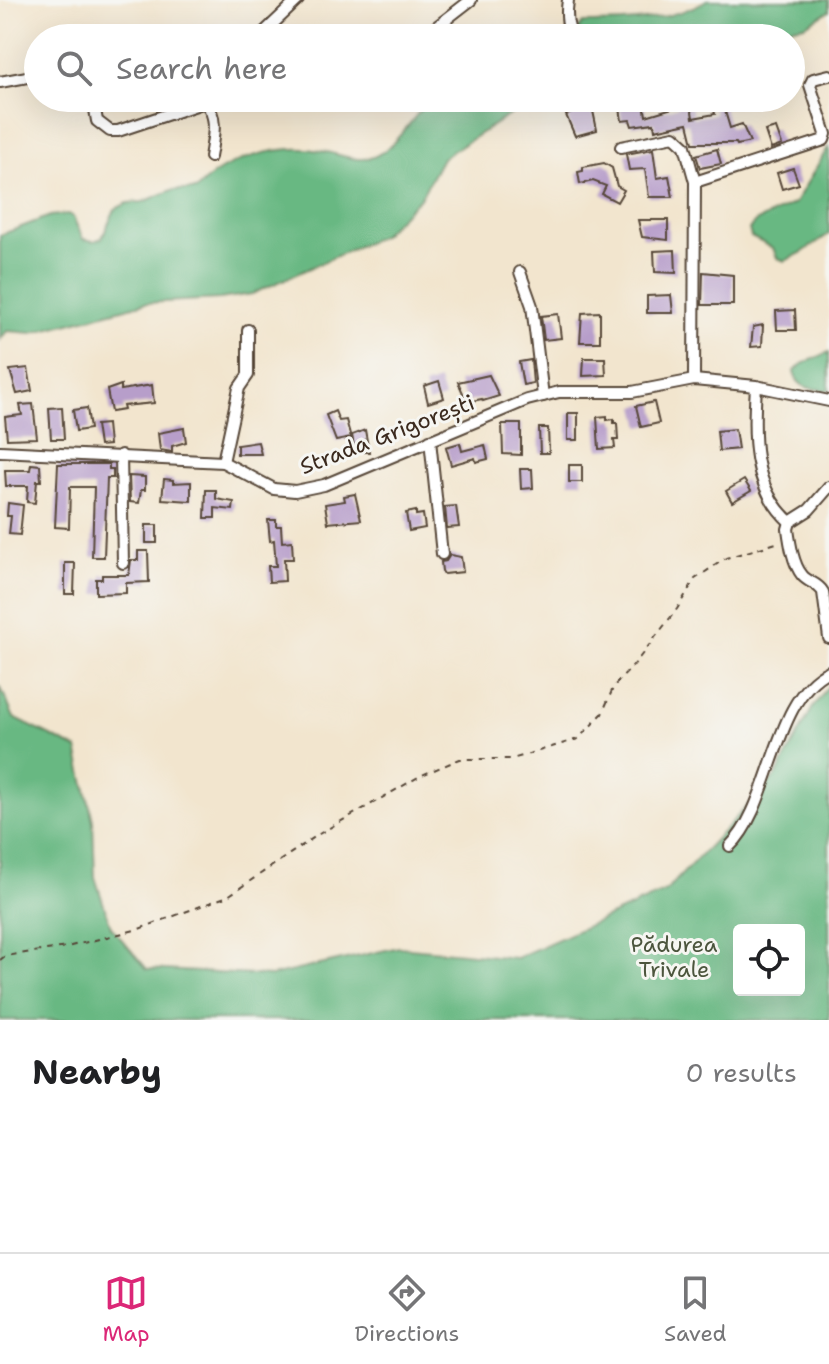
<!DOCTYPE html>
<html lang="en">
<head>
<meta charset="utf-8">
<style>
  :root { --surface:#fff; --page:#f2f2f2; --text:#202124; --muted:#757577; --line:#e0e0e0; --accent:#db2777 }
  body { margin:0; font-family:"Shantell Sans",sans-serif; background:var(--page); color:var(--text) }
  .controls { position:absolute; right:24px; bottom:24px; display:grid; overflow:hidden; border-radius:8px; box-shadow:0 8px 32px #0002 }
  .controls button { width:72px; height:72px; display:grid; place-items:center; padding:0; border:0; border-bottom:2px solid var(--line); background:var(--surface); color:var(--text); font:40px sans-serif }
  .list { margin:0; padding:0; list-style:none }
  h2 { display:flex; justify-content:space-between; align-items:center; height:104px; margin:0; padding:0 32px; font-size:34px }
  h2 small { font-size:26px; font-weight:400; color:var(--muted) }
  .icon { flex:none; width:44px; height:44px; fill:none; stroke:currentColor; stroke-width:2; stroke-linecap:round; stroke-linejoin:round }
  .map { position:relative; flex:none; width:829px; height:1020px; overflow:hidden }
  .search { position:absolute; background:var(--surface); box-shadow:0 8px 32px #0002; left:24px; right:24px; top:24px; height:88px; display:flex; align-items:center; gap:20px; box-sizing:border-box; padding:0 28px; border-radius:44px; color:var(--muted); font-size:30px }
  .sheet { height:232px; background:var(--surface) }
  nav { display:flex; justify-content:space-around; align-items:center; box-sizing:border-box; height:112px; border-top:2px solid var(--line); background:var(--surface); font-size:22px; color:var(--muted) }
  nav a { display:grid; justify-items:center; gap:4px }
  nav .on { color:var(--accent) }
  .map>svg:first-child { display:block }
</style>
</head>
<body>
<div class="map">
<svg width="829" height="1020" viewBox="0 0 829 1020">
  <rect width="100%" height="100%" fill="#f6f6f2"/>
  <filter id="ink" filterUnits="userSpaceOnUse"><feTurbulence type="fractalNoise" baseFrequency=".0125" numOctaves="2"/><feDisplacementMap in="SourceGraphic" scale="16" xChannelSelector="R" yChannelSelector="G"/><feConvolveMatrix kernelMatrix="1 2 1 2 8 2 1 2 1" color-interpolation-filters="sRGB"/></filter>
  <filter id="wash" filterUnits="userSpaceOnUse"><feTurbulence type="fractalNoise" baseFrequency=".006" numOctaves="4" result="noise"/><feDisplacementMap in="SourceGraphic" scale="32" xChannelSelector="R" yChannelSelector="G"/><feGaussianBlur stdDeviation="1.8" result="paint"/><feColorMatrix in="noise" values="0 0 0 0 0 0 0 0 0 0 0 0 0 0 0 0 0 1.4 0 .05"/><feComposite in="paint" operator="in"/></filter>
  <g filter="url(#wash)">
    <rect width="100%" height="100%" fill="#f2e5ce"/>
    <g fill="#68b882" stroke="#527150" stroke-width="2" fill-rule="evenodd">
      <path d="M707,0h122v11l-24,14 -69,12 -151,1 -7,-9 5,-6c42,0 87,-1 124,-23z"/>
      <path d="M431,98h105l-94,60 -21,39 -40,39 -129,58 -32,5 -75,4 -113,30 -25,-2 -7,9v-105l50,-19 18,-2 5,3 10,22 11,2 8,-3 13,-29 13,-6 15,-1 29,-12h24c28,-31 84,-47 125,-39 16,2 33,11 49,7 23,-6 44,-43 61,-60z"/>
      <path d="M829,146v88l-26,18 -18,9 -8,-3 -4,-10 -22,-11 -2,-8 6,-7 40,-19z"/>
      <path d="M829,352v38c-15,-1 -31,0 -35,-18l8,-8z"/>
      <path d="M829,685v335h-829v-334l14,32 63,31 16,72 2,56 16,50 36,42 124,7 128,-29 117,11 150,-67 110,-115 36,-67zM739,930h60v60h-60z"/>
    </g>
    <g id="blocks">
      <g fill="#b79eca">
        <path d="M635,98h8l3,18 33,-10 -2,-8h13l3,20 22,-4 -4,-16h10l9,30 12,-4 8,18 -13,3 -1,-2h-43l-5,-20 -33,7 -1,-7 -22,3 -2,-6 -8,1 -2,-13 16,-2z"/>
        <path d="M592,106l5,24 -22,6 -9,-21z"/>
        <path d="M776,128l6,17 -11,4 -6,-18z"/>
        <path d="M653,149l4,29 12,-2 4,21h-24l-4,-28 -16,1 -3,-16z"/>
        <path d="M717,149l4,15 -21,4 -4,-13z"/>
        <path d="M604,163l8,5 5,18 7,4 -7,12 -15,-8 4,-8 -13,-5 -13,3 -2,-12 5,-1v-4z"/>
        <path d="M793,168l6,16 -17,5 -5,-16z"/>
        <path d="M638,220h30v20l-26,-3z"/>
        <path d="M675,250l1,23 -21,-1 -1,-21z"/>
        <path d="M703,272l30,3v30h-31z"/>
        <path d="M671,295l2,18h-26v-17z"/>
        <path d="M795,310l1,20h-19l-1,-19z"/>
        <path d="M600,312v30h-20l2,-29z"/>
        <path d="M558,314l3,24 -17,2 -3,-24z"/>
        <path d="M763,325l-1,21 -11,1 2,-20z"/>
        <path d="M584,358h21l1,17 -23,1z"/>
        <path d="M531,360l2,23 -10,2 -4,-23z"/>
        <path d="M28,368l4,23 -15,3 -7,-24z"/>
        <path d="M489,375l10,21 -16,5 -1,-2 -15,3 -9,-20z"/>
        <path d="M439,381l5,17 -16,5 -4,-17z"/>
        <path d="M121,385v5l31,-5 2,18 -31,3 1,4 -13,2 -4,-22z"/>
        <path d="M654,402l5,21 -18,4 -5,-21z"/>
        <path d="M33,404l4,34 -30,1 -2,-22 17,-2 -2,-10z"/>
        <path d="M62,407l2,32h-13l-2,-31z"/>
        <path d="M87,408l3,21 -14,2 -3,-21z"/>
        <path d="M335,411l4,10 7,-1 5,18 -15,3 -10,-26z"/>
        <rect x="568" y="413" width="10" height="27"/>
        <path d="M607,416v4l7,-1v4h3l1,17h-4l1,8 -16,1 -2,-32z"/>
        <path d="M107,424l2,21 -10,1 -3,-21z"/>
        <path d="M502,424h19v31l-18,-1z"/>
        <path d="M184,428l2,14 -14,4v6l-12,-2 -2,-17z"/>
        <path d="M539,428h9l1,25h-9z"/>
        <path d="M735,429l3,20 -19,2 -2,-20z"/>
        <path d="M365,430l4,22h-14l-3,-17z"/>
        <path d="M258,442l3,12h-24v-9z"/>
        <path d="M460,443l2,8 23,-6 3,14 -12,3 -1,-4 -24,7 -5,-18z"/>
        <path d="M31,464l9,1 1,16h-4l-2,22 -8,-1 1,-16h-22l-1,-16h25z"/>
        <path d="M58,464h51v5h4v9h-6l-3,79h-12l2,-70h-24l-1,41 -14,-1z"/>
        <rect x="569" y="465" width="13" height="17"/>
        <path d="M520,469h12l1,19 -12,1z"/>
        <path d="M129,476l16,1v13h-4l-2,13 -9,-1z"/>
        <path d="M164,479l9,1v3l18,-1v19l-29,-2z"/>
        <path d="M744,480l7,11 -19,11 -6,-11z"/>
        <path d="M206,490h10v9l18,3 -1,8 -18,-2v10h-10z"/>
        <path d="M355,494l6,26 -33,3 -3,-19 20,-3 -1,-5z"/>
        <path d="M8,503l15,2 -3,30 -11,-1 2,-18h-4z"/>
        <path d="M456,506l3,21 -12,1 -2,-21z"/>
        <path d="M416,511v4l7,-1 2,14 -16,3 -3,-18z"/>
        <path d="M268,520h8v6h5l1,16 10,-1 1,18h-9l1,22 -16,1 -1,-16h8l-2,-26 -4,1z"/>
        <rect x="146" y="525" width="11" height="18"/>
        <path d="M138,551h10l1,31 -23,1v10l-30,1v-15h6v-4h27l2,-15h7z"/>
        <path d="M450,555l11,2 2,15 -19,2 -2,-3 -1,-9 5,-1z"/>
        <path d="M65,563h10l-1,31h-9z"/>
      </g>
    </g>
  </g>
  <g filter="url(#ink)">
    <use href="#blocks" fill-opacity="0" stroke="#564638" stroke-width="2"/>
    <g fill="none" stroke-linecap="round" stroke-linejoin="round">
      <defs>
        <g id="street">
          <path d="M568,0c-2,13 -2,26 5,38"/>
          <path d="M258,38l40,-38"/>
          <path d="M422,38l49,-38"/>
          <path d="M0,82l38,-7"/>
          <path d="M93,98l4,23 13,10h8l87,-29c14,15 8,36 5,55"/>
          <path d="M621,147l53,-11 11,10 10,36 -1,198"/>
          <path d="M695,182l129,-42 2,-6 -16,-49 3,-6 16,-4"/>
          <path d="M520,272l12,34 11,90"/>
          <path d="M756,386c-3,49 -5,101 34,136"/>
          <path d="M430,440l12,114"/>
          <path d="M0,451l223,11 51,27 21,2 29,-6 203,-85 32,-8h73l62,-12 62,6 73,15"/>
          <path d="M121,455l2,108"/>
          <path d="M223,462l16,-74 9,-13v-45"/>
          <path d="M829,487l-20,23 -19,12 -2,7c2,14 5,35 14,46 6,8 15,7 21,17l6,46"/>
          <path d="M730,846c42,-40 43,-149 99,-175"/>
        </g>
      </defs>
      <use href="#street" stroke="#564638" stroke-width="14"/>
      <path stroke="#564638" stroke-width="2" stroke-dasharray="6 6" stroke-linecap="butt" d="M0,960l5,-4 62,-9 72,-18 89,-33 91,-62 103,-59 38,-16h52l66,-20 24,-25 12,-28 19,-20 44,-57 18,-30 31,-21 54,-16"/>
      <use href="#street" stroke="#fff" stroke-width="10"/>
    </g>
  </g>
  <g text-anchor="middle" stroke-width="6" stroke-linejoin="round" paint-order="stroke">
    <g font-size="22" fill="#3b2a1e" stroke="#f6f6f2">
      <text transform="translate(387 434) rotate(-21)" y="8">Strada Grigorești</text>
    </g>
    <g font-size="22" fill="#4c553d" stroke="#f6f6f2">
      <text x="674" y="952">Pădurea<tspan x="674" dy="25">Trivale</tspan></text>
    </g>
  </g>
</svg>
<div class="controls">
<button><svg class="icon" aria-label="locate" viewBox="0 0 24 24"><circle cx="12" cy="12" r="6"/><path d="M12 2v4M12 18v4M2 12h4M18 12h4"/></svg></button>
</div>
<div class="search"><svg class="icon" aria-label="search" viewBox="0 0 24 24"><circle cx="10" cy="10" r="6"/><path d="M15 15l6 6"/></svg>Search here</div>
</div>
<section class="sheet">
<h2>Nearby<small>0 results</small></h2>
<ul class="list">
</ul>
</section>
<nav>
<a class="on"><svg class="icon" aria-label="map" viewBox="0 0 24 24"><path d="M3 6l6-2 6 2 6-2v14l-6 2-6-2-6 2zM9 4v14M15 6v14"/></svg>Map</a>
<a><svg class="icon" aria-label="directions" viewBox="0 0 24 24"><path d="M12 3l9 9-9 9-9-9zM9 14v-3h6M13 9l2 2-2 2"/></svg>Directions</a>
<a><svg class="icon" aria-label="saved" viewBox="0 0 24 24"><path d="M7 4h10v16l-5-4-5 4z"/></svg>Saved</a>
</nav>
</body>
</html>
